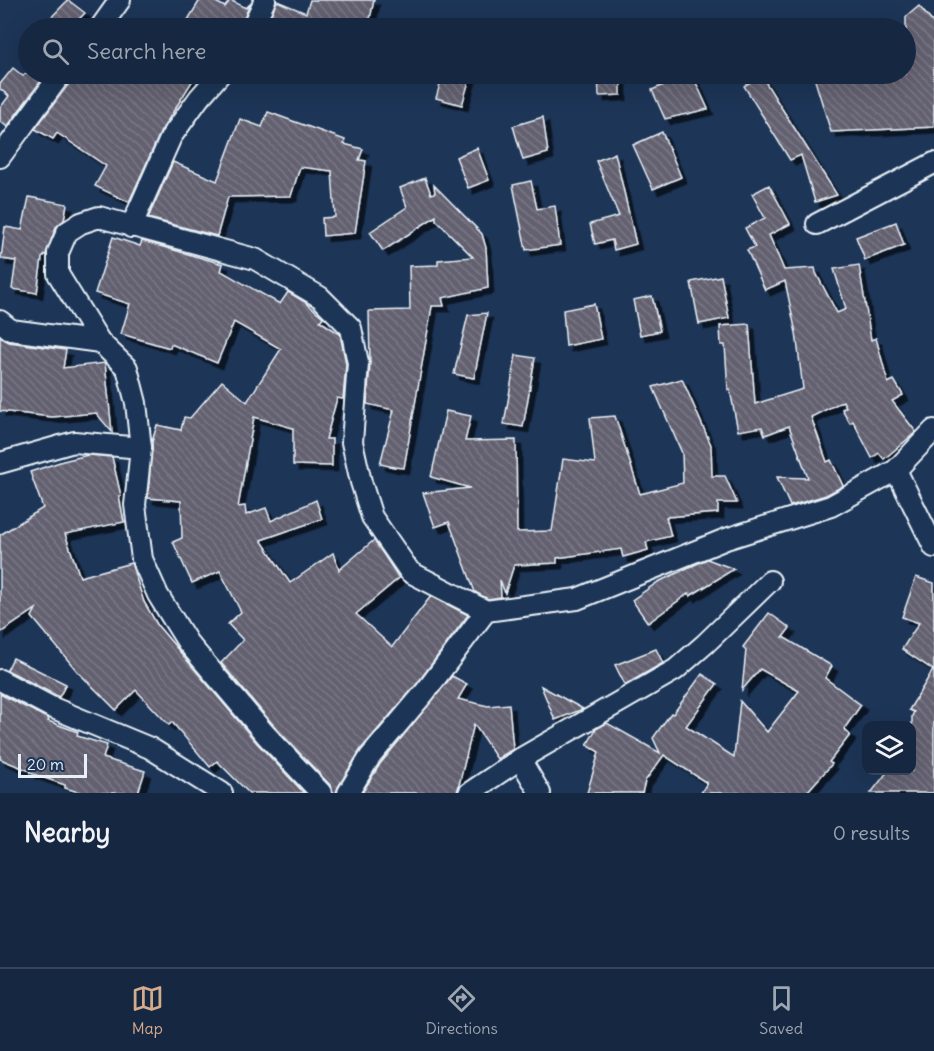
<!DOCTYPE html>
<html lang="en">
<head>
<meta charset="utf-8">
<style>
  :root { --surface:#162841; --page:#23344c; --text:#f1f3f6; --muted:#9ea6b1; --line:#35445a; --accent:#d6ab8b }
  body { margin:0; font-family:Delius,sans-serif; background:var(--page); color:var(--text) }
  .controls { position:absolute; right:18px; bottom:18px; display:grid; overflow:hidden; border-radius:12px; box-shadow:0 6px 24px #0002 }
  .controls button { width:54px; height:54px; display:grid; place-items:center; padding:0; border:0; border-bottom:2px solid var(--line); background:var(--surface); color:var(--text); font:30px sans-serif }
  .scale { position:absolute; left:18px; bottom:15px; width:69px; box-sizing:border-box; padding-left:6px; border:3px solid #e8f1f8; border-top:0; font-size:16px; line-height:21px; white-space:nowrap; color:#e8f1f8; -webkit-text-stroke:4px #1d3557; paint-order:stroke }
  .list { margin:0; padding:0; list-style:none }
  h2 { display:flex; justify-content:space-between; align-items:center; height:78px; margin:0; padding:0 24px; font-size:26px }
  h2 small { font-size:20px; font-weight:400; color:var(--muted) }
  .icon { flex:none; width:33px; height:33px; fill:none; stroke:currentColor; stroke-width:2; stroke-linecap:round; stroke-linejoin:round }
  .map { position:relative; flex:none; width:934px; height:793px; overflow:hidden }
  .search { position:absolute; background:var(--surface); box-shadow:0 6px 24px #0002; left:18px; right:18px; top:18px; height:66px; display:flex; align-items:center; gap:15px; box-sizing:border-box; padding:0 21px; border-radius:33px; color:var(--muted); font-size:22px }
  .sheet { height:174px; background:var(--surface) }
  nav { display:flex; justify-content:space-around; align-items:center; box-sizing:border-box; height:84px; border-top:2px solid var(--line); background:var(--surface); font-size:16px; color:var(--muted) }
  nav a { display:grid; justify-items:center; gap:3px }
  nav .on { color:var(--accent) }
  .map>svg:first-child { display:block }
</style>
</head>
<body>
<div class="map">
<svg width="934" height="793" viewBox="0 0 934 793">
  <defs>
    <pattern id="building-back-hatch" width="6" height="6" patternUnits="userSpaceOnUse" patternTransform="scale(1.5)"><rect width="6" height="6" fill="#646070"/><path d="M-1 5l2 2M0 0l6 6M5-1l2 2" fill="none" stroke="#7a7785"/></pattern>
    <filter id="shadow"><feDropShadow dx="5.5" dy="5.5" stdDeviation="0" flood-color="#0009"/></filter>
  </defs>
  <rect width="100%" height="100%" fill="#1d3557"/>
  <filter id="ink" filterUnits="userSpaceOnUse"><feTurbulence type="fractalNoise" baseFrequency=".0167" numOctaves="2"/><feDisplacementMap in="SourceGraphic" scale="12" xChannelSelector="R" yChannelSelector="G"/><feConvolveMatrix kernelMatrix="1 2 1 2 8 2 1 2 1" color-interpolation-filters="sRGB"/></filter>
  <g filter="url(#ink)">
    <g fill="url(#building-back-hatch)" stroke="#e8f1f8" stroke-width="1.5" filter="url(#shadow)">
      <path d="M68,0l17,13 -15,15h-29z"/>
      <path d="M200,0h12l13,7 5,-7 16,8 4,-4 -10,24h-57z"/>
      <path d="M310,0h64l-6,28h-103l12,-27 29,12z"/>
      <path d="M919,6l15,18v103l-103,5 -18,-58h93v-57z"/>
      <path d="M13,68l10,8 2,-2h21l-39,53 -7,-6v-13l9,-12 -9,-7v-5z"/>
      <path d="M73,74h110l10,6 -32,51 -32,71 -34,-16 11,-20 -49,-33 -4,6 -18,-10 36,-48z"/>
      <path d="M443,74h28l-9,31 -26,-7z"/>
      <path d="M598,74h23v21l-22,1z"/>
      <path d="M689,74h3l16,35 -43,10 -13,-29z"/>
      <path d="M761,75l18,29 58,91 -22,7 -14,-47 -11,5 -46,-74z"/>
      <path d="M268,112l77,28 -1,4 19,5 -4,11 7,1 -11,72 -32,3 -1,-18 13,-1 -3,-46 -32,-4 -9,29 -63,1 -11,39 -69,-18 25,-56 44,19 23,-62 22,8z"/>
      <path d="M543,117l5,36 -25,7 -10,-34z"/>
      <path d="M662,132l19,45 -28,12 -20,-44z"/>
      <path d="M477,148l12,32 -21,8 -12,-31z"/>
      <path d="M615,153l21,91 -22,6 -2,-10 -17,4 -5,-20 29,-8 -23,-55z"/>
      <path d="M425,178l6,16 4,-1 -1,-8 48,49 4,14 2,40 -46,10 2,8h-12l-28,162 -10,-1 -14,-3 14,-54 -27,-6 3,-40 -1,-53 41,-1 -1,-44 29,-1v-5l35,-3 -37,-37v-4l-53,35 -13,-19 37,-25 -7,-19z"/>
      <path d="M531,181l6,28 18,-3 5,39 -34,5 -13,-65z"/>
      <path d="M769,185l21,39 -21,11 15,35 31,-2 1,5 21,40 9,-4 -12,-40 25,-4 12,75 5,-2 12,45 6,-3 9,15 -11,6 24,31 -32,27 -5,-6 -7,5 -19,-37 -3,2 -8,-14 4,-2 -3,-6 -32,16 16,45 4,-2 12,26 -17,9 -36,11 -13,-29 31,1 -19,-52 -24,9 -3,-8 -24,4 -8,-41h-2l-3,-45h-4l-1,-19 29,-2 6,80 48,-15 -7,-56 -11,-52 -20,9 -18,-40 8,-3 -10,-19 20,-10 -13,-24z"/>
      <path d="M29,197l38,7 -3,16 -8,7 -10,27 -4,4 -5,35 -25,-4 4,-28 -15,-2 4,-32 17,3z"/>
      <path d="M896,222l8,23 -39,15 -9,-23z"/>
      <path d="M113,237l27,9 2,-5 81,23 -2,7 59,33 8,-12 17,10 18,15 -3,4 20,13 6,30 -3,35 -6,-1 -11,41h6v27l-39,-1v-37l-39,-11 -16,90 7,-1 1,9 20,-7 5,13 45,-21 6,19 -61,21 29,43 43,-30 6,17 35,-30 25,38 -43,36 36,33 39,-51 37,19 -52,70 -55,64 -23,38 -2,6h-3l-3,-8 -55,-58 -54,-64 22,-23 -15,-16 13,-12 -21,-41 -28,12 -19,-41 9,-4 -1,-37 -33,-3 4,-56 5,-17 24,5 3,-13 6,1 32,-37 25,21 34,-53 -47,-27 -17,41 -46,-19 -1,4 -49,-14 9,-30 -35,-11z"/>
      <path d="M721,276l8,42 -30,6 -8,-42z"/>
      <path d="M652,296l8,35 -20,4 -7,-35z"/>
      <path d="M594,304l7,35 -35,7 -3,-36z"/>
      <path d="M487,313l-13,65 -20,-4 14,-59z"/>
      <path d="M0,337l9,5 57,8 -3,18 42,-5 7,69 -16,-19 -44,4 -52,-6z"/>
      <path d="M516,355l19,3 -12,69 -19,-3z"/>
      <path d="M682,379l29,66 1,31h13l12,27h-19v10l-52,4 5,19 -25,6 2,8 -25,7 -2,-8 -64,9v5l-43,2 -9,28 -5,-13 1,17 -13,2 -13,-7 -26,-70 -14,5 -12,-34 47,-5 -39,-11 15,-66 25,5 -6,25 51,-1 1,92 35,-1 11,-72 32,4 -5,-45 25,-2 25,78 43,-11 -1,-30 -29,-66z"/>
      <path d="M88,455l24,2 9,39h-2l5,26 -59,12 15,43 51,-14 13,39 14,24 99,117 47,50h-55l-32,-32 -7,6 -38,-45 -3,3 -33,-35 -20,20 -39,-39 -45,-54 4,-8 -36,24v-98l43,-27 -13,-36 33,-11z"/>
      <path d="M707,559l27,10 -44,27 -1,-3 -41,30 -16,-23 26,-18z"/>
      <path d="M916,577l18,6v210h-63l17,-22h24v-55l2,-4 -5,-2 24,-40 -31,-21 17,-26 -17,-6z"/>
      <path d="M769,613l21,15 -7,9 49,29 -7,12 36,27 -17,24 6,6 -21,27 3,2 -26,29h-105l6,-10 -43,-28 -19,26 -3,12h-55l12,-41 -12,-7 9,-16 11,-6 53,30 -7,-15 18,-25 2,1 29,-40 15,10 -31,42 48,31 6,-56 27,31 32,-41 -39,-22 -18,21 4,-40 -3,-3z"/>
      <path d="M656,649l7,14 -38,22 -10,-20z"/>
      <path d="M13,658l53,26 -7,13 -52,-27z"/>
      <path d="M452,676l15,8 -9,15 30,7 21,-2 4,45 -16,10 -23,-35 -17,69h-95l18,-29z"/>
      <path d="M541,686l42,23 -28,11z"/>
      <path d="M0,694l49,25 -1,2 30,11 -1,4 30,9 -4,13 42,13 -7,22h-56l-17,-5v-3l-35,-12v-2l-30,-12z"/>
    </g>
    <g fill="none" stroke-linecap="round" stroke-linejoin="round">
      <defs>
        <g id="street">
          <path d="M100,28l20,-28"/>
          <path d="M252,28l13,-28"/>
          <path d="M0,157l61,-83"/>
          <path d="M817,224l117,-61"/>
          <path d="M131,227l40,-90 28,-39 21,-24"/>
          <path d="M0,321l11,9 89,12"/>
          <path d="M0,463l74,-21 67,6"/>
          <path d="M896,470l38,77"/>
          <path d="M0,680l51,27 99,41 72,45"/>
          <path d="M520,759l20,34"/>
          <path d="M321,793l-55,-58 -78,-92 -30,-48 -16,-36 -7,-54 6,-57 -5,-45 -9,-35 -27,-26 -42,-68v-21l9,-21 14,-9 18,-6 156,42 65,38 31,31 7,35 -6,79 9,40 11,35 38,55 76,39 91,-12 149,-60 105,-33 65,-36 38,-40"/>
          <path d="M348,793l22,-36 55,-65 61,-81"/>
          <path d="M469,793l51,-34 155,-89 30,-26 65,-63"/>
        </g>
      </defs>
      <use href="#street" stroke="#e8f1f8" stroke-width="24"/>
      <use href="#street" stroke="#1d3557" stroke-width="20"/>
    </g>
  </g>
</svg>
<div class="controls">
<button><svg class="icon" aria-label="layers" viewBox="0 0 24 24"><path d="M12 4l9 5-9 5-9-5zM3 14l9 5 9-5"/></svg></button>
</div>
<div class="scale">20 m</div>
<div class="search"><svg class="icon" aria-label="search" viewBox="0 0 24 24"><circle cx="10" cy="10" r="6"/><path d="M15 15l6 6"/></svg>Search here</div>
</div>
<section class="sheet">
<h2>Nearby<small>0 results</small></h2>
<ul class="list">
</ul>
</section>
<nav>
<a class="on"><svg class="icon" aria-label="map" viewBox="0 0 24 24"><path d="M3 6l6-2 6 2 6-2v14l-6 2-6-2-6 2zM9 4v14M15 6v14"/></svg>Map</a>
<a><svg class="icon" aria-label="directions" viewBox="0 0 24 24"><path d="M12 3l9 9-9 9-9-9zM9 14v-3h6M13 9l2 2-2 2"/></svg>Directions</a>
<a><svg class="icon" aria-label="saved" viewBox="0 0 24 24"><path d="M7 4h10v16l-5-4-5 4z"/></svg>Saved</a>
</nav>
</body>
</html>
